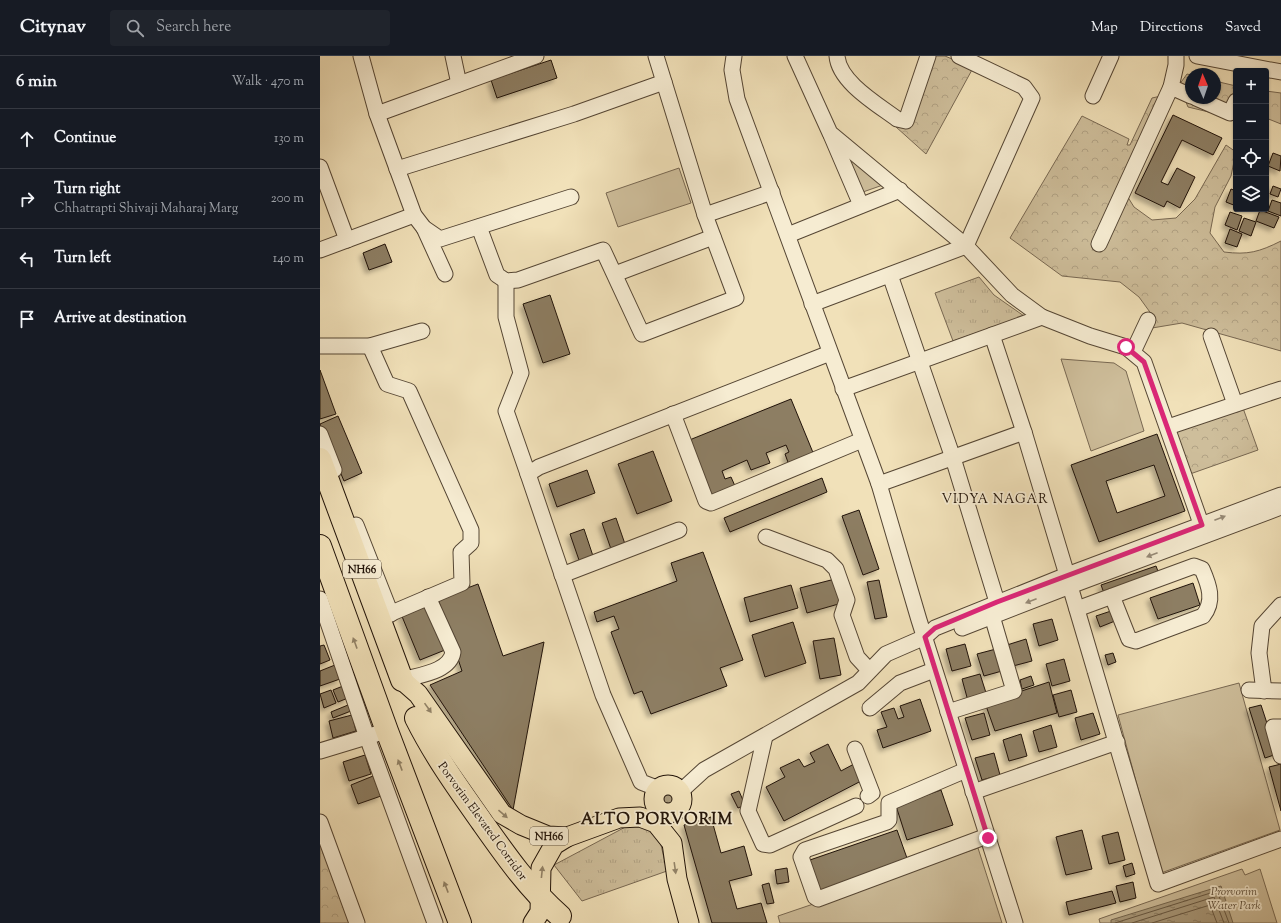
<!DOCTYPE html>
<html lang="en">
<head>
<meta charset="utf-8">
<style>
  :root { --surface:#171b24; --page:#20242c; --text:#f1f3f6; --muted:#9ea1a6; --line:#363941 }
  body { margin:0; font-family:"Sorts Mill Goudy",serif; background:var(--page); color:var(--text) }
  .controls { position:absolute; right:12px; top:12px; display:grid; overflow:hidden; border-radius:4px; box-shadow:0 1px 3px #0004 }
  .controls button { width:36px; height:36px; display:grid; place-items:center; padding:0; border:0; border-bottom:1px solid var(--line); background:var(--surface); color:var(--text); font:20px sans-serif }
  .compass { position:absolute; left:865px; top:12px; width:36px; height:36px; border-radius:50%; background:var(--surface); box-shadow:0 1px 3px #0004; rotate:358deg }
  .stop { position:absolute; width:12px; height:12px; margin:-9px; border:3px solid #db2777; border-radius:50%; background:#fff }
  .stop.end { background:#db2777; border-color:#fff; box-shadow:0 1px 4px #0008 }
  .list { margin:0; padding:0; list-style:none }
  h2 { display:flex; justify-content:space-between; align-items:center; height:52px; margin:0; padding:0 16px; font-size:17px }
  h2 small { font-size:13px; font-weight:400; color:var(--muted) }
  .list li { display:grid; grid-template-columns:26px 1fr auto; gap:12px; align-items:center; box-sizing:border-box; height:60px; padding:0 16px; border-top:1px solid var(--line) }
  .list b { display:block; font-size:15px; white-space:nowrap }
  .list p { margin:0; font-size:13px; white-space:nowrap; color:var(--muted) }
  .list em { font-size:13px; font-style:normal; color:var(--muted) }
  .icon { flex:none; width:22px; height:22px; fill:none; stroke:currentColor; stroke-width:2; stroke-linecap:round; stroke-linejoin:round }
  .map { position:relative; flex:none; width:961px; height:867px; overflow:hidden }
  header { display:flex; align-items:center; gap:24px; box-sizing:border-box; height:56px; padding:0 20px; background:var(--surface); border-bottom:1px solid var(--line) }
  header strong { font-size:19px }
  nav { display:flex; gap:22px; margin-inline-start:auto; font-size:14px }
  .search { width:280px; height:36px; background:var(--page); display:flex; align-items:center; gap:10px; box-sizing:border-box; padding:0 14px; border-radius:4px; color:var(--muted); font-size:15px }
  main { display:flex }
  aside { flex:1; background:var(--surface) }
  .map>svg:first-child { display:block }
</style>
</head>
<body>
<header>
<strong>Citynav</strong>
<div class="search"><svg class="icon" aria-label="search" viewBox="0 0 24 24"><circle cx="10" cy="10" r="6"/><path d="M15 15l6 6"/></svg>Search here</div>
<nav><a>Map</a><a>Directions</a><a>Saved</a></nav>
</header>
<main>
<aside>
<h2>6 min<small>Walk · 470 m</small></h2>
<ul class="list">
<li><svg class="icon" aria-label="ahead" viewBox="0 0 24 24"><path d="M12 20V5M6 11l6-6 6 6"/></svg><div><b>Continue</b></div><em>130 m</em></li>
<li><svg class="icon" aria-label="right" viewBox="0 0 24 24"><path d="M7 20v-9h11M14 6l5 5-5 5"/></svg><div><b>Turn right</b><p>Chhatrapti Shivaji Maharaj Marg</p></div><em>200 m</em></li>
<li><svg class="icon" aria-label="left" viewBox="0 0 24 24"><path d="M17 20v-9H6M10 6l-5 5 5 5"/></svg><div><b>Turn left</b></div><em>140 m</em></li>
<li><svg class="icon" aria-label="arrive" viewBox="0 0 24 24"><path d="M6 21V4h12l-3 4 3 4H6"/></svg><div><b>Arrive at destination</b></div></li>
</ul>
</aside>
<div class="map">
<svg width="961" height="867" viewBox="0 0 961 867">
  <defs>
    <pattern id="grass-tufts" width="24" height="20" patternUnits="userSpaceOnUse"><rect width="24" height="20" fill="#cebe9b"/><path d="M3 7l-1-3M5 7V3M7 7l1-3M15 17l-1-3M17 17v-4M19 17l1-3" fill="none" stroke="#b1a284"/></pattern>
    <pattern id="forest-crowns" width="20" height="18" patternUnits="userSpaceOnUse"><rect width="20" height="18" fill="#cebe9b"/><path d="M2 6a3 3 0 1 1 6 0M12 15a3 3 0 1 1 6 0" fill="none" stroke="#b1a284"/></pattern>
    <pattern id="water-ripples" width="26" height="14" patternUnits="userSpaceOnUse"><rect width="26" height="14" fill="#aa9b7d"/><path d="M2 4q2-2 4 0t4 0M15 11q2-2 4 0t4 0" fill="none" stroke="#8a7d64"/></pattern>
    <filter id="shadow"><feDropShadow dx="-3.5" dy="3.5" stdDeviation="2" flood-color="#0004"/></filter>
  </defs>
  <rect width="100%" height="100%" fill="#f1e1b9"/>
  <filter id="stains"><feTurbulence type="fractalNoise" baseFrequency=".005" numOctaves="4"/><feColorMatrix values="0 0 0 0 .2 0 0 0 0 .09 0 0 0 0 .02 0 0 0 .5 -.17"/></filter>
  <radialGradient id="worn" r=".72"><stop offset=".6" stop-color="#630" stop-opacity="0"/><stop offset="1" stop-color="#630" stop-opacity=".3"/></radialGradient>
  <g fill="url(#grass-tufts)" stroke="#786852">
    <path d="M659,221l15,18 30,21 -71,25 -18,-48z"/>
    <path d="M311,768l27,8 9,39 -85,30 -28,-36z"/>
  </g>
  <g fill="url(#forest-crowns)" stroke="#786852">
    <path d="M615,0h10l28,12 -47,86 -30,-27h14z"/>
    <path d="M867,18l4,1v23h24v-17l21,5v28h-19l-29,-7 -9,-22z"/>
    <path d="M946,35l15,2v31l-15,-6z"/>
    <path d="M841,40l-40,90 13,21 18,13 24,-2 19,-19 31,-54 10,7 -5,24 -16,31 -5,26 14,19c24,3 35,0 57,-11v110l-99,-28 -30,5v-13l-13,-18 -19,-15 -58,-6 -52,-38 72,-122 47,23 -2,6h3l22,-47z"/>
    <path d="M923,352l15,42 -68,24 -15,-42z"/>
    <path d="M0,782l31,85h-31z"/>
  </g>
  <g fill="#cebe9b" stroke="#786852">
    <path d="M522,92l41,37 -23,8z"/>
    <path d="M359,112l12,35 -73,24 -12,-34z"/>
    <path d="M741,303l53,4 12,8 18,60 -53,20z"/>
    <path d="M919,627l41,147 -119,43 -43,-158z"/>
    <path d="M658,792l24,75h-222l-2,-7z"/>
    <path d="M922,813l3,6 15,-6 17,54h-177l-1,-4z"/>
  </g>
  <g fill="url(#water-ripples)" stroke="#73654e">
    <circle cx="348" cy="743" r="8"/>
    <path d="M901,830l12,37h-122v-3z"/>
  </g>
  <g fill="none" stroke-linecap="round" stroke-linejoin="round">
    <g stroke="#665742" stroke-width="1">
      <path d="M795,867l102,-32 12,32"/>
      <path d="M812,867l82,-26 10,26"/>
      <path d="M832,867l58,-18 7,18"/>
    </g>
  </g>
  <g fill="#8d7e64" stroke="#211308" fill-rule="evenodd" filter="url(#shadow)">
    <path d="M231,4l6,18 -60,20 -6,-18z"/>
    <path d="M853,59l49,23 -9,17 -31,-15 -21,42 7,3 9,-17 18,9 -15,31 -13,-7 -3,6 -29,-14z"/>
    <path d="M953,97l8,3 -1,15 -12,-5z"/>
    <path d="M953,130l8,3 -3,8 -8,-3z"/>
    <path d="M911,133l5,2v15l-10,-4z"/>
    <path d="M952,144l9,3v13l-13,-5z"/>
    <path d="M940,154l19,7 -5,11 -18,-7z"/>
    <path d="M910,156l12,4 -5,14 -12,-5z"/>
    <path d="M924,162l12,4 -5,14 -12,-5z"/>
    <path d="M910,173l12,5 -5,13 -12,-4z"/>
    <path d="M65,188l7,18 -23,8 -6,-17z"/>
    <path d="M230,239l20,59 -27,9 -20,-59z"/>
    <path d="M0,314l16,44 -16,5z"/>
    <path d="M471,343l23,56 -25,10 -4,-11 4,-2 -3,-7 -20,8 4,10 -19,7 -4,-10 -25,11 3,8 6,-2 4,9 -25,10 -23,-55z"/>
    <path d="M18,360l24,57 -18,8 -24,-57z"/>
    <path d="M837,378l28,77 -86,31 -28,-77zM834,409l11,31 -48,17 -11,-32z"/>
    <path d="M333,395l19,50 -35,13 -19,-50z"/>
    <path d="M267,414l8,23 -38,14 -8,-23z"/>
    <path d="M502,422l5,14 -97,40 -6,-14z"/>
    <path d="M539,454l20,59 -16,6 -21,-59z"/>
    <path d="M296,462l10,29 -14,5 -10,-29z"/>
    <path d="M264,473l10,30 -14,4 -10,-29z"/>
    <path d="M383,496l40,108 -23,8 7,18 -76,28 -9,-23 -8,3 -23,-62 8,-3 -5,-13 -17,6 -3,-10 83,-31 -6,-18z"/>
    <path d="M836,510l3,8 -55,19 -3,-8z"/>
    <path d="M515,523l7,24 -35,10 -7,-25z"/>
    <path d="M559,524l8,37 -12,2 -8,-37z"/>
    <path d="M873,527l7,22 -42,14 -8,-21z"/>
    <path d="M158,528l25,72 41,-14 -31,168 -83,-125 32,-14 -24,-72z"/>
    <path d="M471,529l7,23 -48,14 -6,-24z"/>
    <path d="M106,548l19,46 -25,10 -19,-46z"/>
    <path d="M791,555l4,10 -15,6 -4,-11z"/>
    <path d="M732,563l6,21 -19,6 -6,-22z"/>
    <path d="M473,566l13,41 -41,14 -13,-42z"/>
    <path d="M514,582l7,37 -21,4 -7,-38z"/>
    <path d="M706,583l6,22 -19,5 -6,-21z"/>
    <path d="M645,588l6,22 -19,5 -6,-22z"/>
    <path d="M4,589l6,15 -10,4v-18z"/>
    <path d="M676,593l6,22 -18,5 -7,-22z"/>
    <path d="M793,597l3,9 -8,3 -3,-10z"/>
    <path d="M744,603l6,22 -18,5 -6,-22z"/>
    <path d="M15,609l5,14 -20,7v-15z"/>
    <path d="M660,618l7,22 -19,5 -6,-22z"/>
    <path d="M711,620l3,9 -12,4 -2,-9z"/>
    <path d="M729,626l8,31 -62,18 -10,-28z"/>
    <path d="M23,630l5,12 -10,4 -5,-12z"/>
    <path d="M11,634l5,13 -12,5 -4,-14z"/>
    <path d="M751,634l6,22 -18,5 -6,-22z"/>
    <path d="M600,643l11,32 -48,17 -6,-18 10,-3 -6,-15 13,-4 4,11 6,-2 -4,-11z"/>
    <path d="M28,649l3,6 -18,7 -2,-6z"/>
    <path d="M941,649l16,49 -12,4 -16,-50z"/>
    <path d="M664,657l6,22 -18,5 -7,-22z"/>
    <path d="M773,657l7,21 -19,6 -6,-22z"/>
    <path d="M32,659l4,16 -23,7 -4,-17z"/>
    <path d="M731,669l6,22 -18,5 -6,-21z"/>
    <path d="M701,678l6,22 -18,5 -6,-21z"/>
    <path d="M508,688l13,27 13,-7 9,16 -79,41 -18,-34 19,-10 -5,-9 19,-9 5,8 11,-5 -5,-9z"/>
    <path d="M674,697l6,22 -18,5 -7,-22z"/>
    <path d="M45,699l6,19 -22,7 -6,-19z"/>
    <path d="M961,708v47l-12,-44z"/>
    <path d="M53,720l8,20 -23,8 -7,-19z"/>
    <path d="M621,734l12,35 -46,15 -11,-34z"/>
    <path d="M419,735l6,14 -7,3 -7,-14z"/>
    <path d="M391,761l10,36 23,-7 8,29 -23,6 8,28 24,-6 6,20h-55l-28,-98z"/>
    <path d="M577,774l11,31 -90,31 -11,-31z"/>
    <path d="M762,774l10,39 -26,6 -10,-38z"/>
    <path d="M798,776l7,28 -16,4 -7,-28z"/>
    <path d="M812,807l3,11 -9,3 -3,-11z"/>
    <path d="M467,812l2,14 -12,2 -2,-14z"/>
    <path d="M813,826l3,16 -16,4 -4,-16z"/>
    <path d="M449,827l5,20 -7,1 -5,-19z"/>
    <path d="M792,835l4,12 -47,12 -3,-13z"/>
  </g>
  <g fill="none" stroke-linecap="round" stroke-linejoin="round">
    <defs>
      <g id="minor">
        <path d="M41,0l16,58 37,101 10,13 16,11 131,-42"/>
        <path d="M133,0l6,28"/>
        <path d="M414,0l-2,14 5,29 142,385 40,136 96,303"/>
        <path d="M475,0l35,77 136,113 46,49 30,22 48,19 36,11 18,15 61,173"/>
        <path d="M517,0c2,26 40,48 60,63l9,2 22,-65"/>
        <path d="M856,0v9l-5,22 20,9"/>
        <path d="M877,0l84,16"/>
        <path d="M773,40l18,-40"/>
        <path d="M876,42l34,15 6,-12"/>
        <path d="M57,58l159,-58"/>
        <path d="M511,79l30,70"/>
        <path d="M0,111l27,73"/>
        <path d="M77,113l177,-55 90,-32"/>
        <path d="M385,159l67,-23"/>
        <path d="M159,171l18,48 9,6 12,-1 85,-30 39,84 94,-36 -31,-83 -49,-159"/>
        <path d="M104,172l21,46"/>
        <path d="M468,179l112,-45"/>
        <path d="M779,188l72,-157"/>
        <path d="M0,194l94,-35"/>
        <path d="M295,218l98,-37"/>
        <path d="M570,219l63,183 44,144"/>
        <path d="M186,225v36l15,56 -15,38 22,63"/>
        <path d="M492,248l154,-58 66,-148 -8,-11 -65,-31"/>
        <path d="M672,279l32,97 43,143"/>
        <path d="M891,280l24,68"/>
        <path d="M0,290h50l52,-15"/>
        <path d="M50,290l17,38 22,7 62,139v13l-10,9 1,31 -82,35"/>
        <path d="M813,296l15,-32"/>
        <path d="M523,333l199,-72"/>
        <path d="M353,358l33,87 5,2 151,-63"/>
        <path d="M848,371l113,-38"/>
        <path d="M0,378l14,36"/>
        <path d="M559,428l145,-52"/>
        <path d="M36,469l35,89"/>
        <path d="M446,481l61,23 9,9 11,31 -5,15 15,42 12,13"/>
        <path d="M242,519l117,-45"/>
        <path d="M750,530l88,298 123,-45"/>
        <path d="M0,543l47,138 68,186"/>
        <path d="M757,553l117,-43 8,3c7,16 13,32 1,47l-67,25 -7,-2 -17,-43"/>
        <path d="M642,572l108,-42 211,-79"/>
        <path d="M82,624c17,-5 48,-8 51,-28l-25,-55"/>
        <path d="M929,634l32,1"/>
        <path d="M944,635l-5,-38 3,-27 19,-21"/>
        <path d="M550,652l30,-25 34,-13"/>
        <path d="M628,656l66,-21 -22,-75"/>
        <path d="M961,671h-8l8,29"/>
        <path d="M445,680l-17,75 15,33 7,1 86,-39"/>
        <path d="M535,693l17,44 -4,3"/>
        <path d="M0,695l56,-17"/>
        <path d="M646,714l-77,33v17l-2,2 -82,28 -4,7 14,40 3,2 169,-63"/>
        <path d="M339,733l-18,-7 -38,-87 -75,-221 11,-7 291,-114"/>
        <path d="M360,736l24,-22 154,-87 28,-29 39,-17 10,-9 132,-53 214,-80"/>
        <path d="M653,736l144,-50"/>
        <path d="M0,766l37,101"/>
      </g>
      <g id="major">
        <path d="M82,624l16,14 84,120 19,11 27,11 19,1 52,-19 21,-1 16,6 16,20 5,36 12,44"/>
        <circle cx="348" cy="743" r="14"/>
        <path d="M213,867l7,-11 1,-44 13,-23 13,-8"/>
      </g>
      <g id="highway">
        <path d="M0,403l82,221"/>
        <path d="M0,490l67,185 73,192"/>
        <path d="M96,662c19,38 42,70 66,104 24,34 47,67 78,94"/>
      </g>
    </defs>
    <use href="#minor" stroke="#554634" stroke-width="17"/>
    <use href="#major" stroke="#211308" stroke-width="21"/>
    <use href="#highway" stroke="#211308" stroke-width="24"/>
    <use href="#minor" stroke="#f6ecd2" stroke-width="15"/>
    <use href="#major" stroke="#f1e1b9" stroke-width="19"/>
    <use href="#highway" stroke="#f1e1b9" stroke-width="22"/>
  </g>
  <defs><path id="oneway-solid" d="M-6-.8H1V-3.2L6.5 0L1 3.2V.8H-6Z"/></defs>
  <g fill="#968a77">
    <use href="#oneway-solid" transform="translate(900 462) rotate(-21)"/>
    <use href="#oneway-solid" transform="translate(832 499) rotate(159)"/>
    <use href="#oneway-solid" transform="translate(711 545) rotate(159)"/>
  </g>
  <g fill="#938469">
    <use href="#oneway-solid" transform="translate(35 587) rotate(-110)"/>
    <use href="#oneway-solid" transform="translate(108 652) rotate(55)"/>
    <use href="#oneway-solid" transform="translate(80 709) rotate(-111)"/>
    <use href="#oneway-solid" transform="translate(183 758) rotate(41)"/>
    <use href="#oneway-solid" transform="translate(355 812) rotate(82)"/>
    <use href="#oneway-solid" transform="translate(222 816) rotate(-84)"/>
    <use href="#oneway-solid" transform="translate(126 831) rotate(-111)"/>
  </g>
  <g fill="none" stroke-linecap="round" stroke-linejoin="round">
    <path stroke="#db2777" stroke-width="5" d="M668,782l-63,-201 10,-9 62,-26 205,-77 -58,-163 -18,-15"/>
  </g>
  <g text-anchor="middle" stroke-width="3.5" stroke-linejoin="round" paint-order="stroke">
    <g fill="#f6ecd2" stroke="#615445" stroke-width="1">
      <rect x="23" y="504" width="38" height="18" rx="3"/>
      <rect x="210" y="771" width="38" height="18" rx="3"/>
    </g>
    <g font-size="11" font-weight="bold" fill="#211308">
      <text x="42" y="517">NH66</text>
      <text x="229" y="784">NH66</text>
    </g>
    <g font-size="12" fill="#211308" stroke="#f6ecd2">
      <text transform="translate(163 765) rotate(54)" y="4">Porvorim Elevated Corridor</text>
    </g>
    <g font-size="12" font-style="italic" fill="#5e4f3b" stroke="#f6ecd2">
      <text x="914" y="839">Prorvorim<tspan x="914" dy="14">Water Park</tspan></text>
    </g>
    <g font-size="13" letter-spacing="1" fill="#211308" stroke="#f6ecd2">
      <text x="675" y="447">VIDYA NAGAR</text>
    </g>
    <g font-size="16" font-weight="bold" letter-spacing="1" fill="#211308" stroke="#f6ecd2">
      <text x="337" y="768">ALTO PORVORIM</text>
    </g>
  </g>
  <rect width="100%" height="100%" filter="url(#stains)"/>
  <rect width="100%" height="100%" fill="url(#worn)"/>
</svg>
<div class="controls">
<button>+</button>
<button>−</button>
<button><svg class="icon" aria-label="locate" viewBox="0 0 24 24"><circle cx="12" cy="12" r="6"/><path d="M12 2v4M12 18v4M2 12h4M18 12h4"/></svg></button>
<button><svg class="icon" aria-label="layers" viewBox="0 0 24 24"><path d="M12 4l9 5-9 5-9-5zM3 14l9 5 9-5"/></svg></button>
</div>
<svg class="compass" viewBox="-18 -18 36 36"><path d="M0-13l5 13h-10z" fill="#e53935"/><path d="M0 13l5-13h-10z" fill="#9ea1a6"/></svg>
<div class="stop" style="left:806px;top:291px"></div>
<div class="stop end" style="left:668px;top:782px"></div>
</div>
</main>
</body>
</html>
